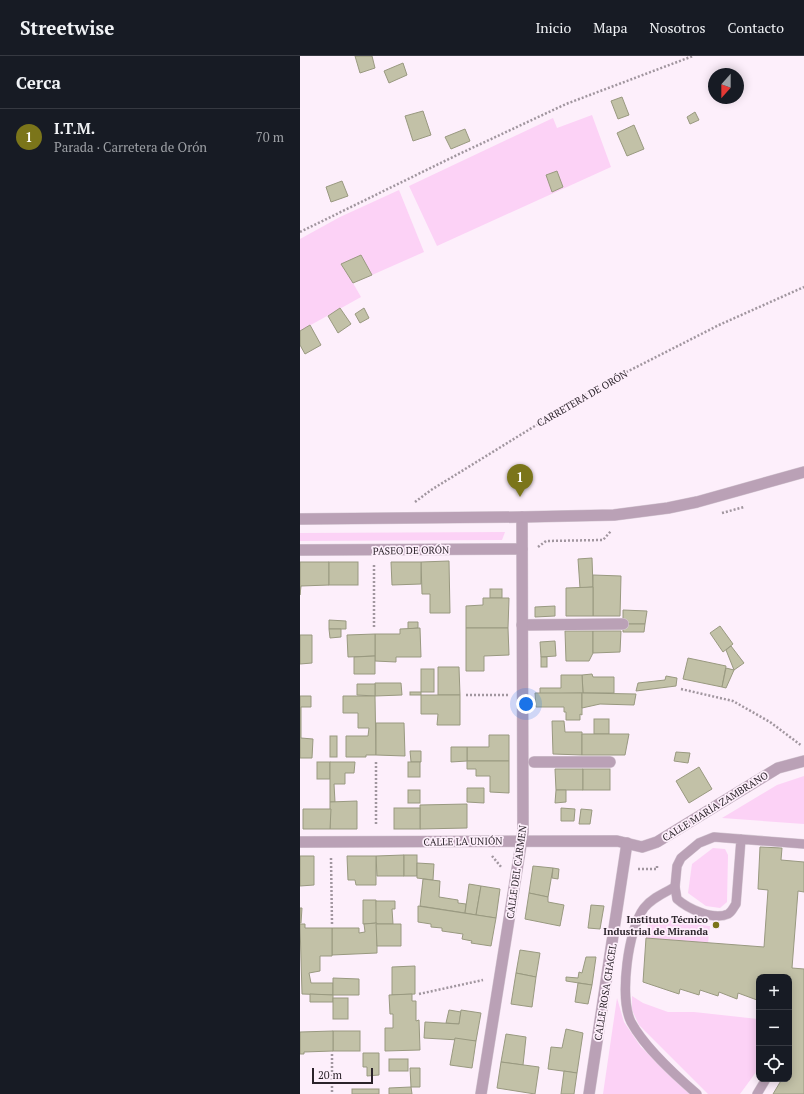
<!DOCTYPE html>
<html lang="es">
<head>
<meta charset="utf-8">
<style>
  :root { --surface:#171b24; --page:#20242c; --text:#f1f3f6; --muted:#9ea1a6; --line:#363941; --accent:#7b751a }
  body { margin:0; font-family:"PT Serif",serif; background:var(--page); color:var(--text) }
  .controls { position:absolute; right:12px; bottom:12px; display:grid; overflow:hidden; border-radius:8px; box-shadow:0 2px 10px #0003 }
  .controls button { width:36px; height:36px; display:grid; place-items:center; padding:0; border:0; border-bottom:1px solid var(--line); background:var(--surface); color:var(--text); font:20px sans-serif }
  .compass { position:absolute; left:408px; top:12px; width:36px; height:36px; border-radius:50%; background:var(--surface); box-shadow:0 2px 10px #0003; rotate:201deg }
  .scale { position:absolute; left:12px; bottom:10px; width:61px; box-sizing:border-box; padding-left:4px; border:2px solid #2b232a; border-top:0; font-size:11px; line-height:14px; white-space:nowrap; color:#2b232a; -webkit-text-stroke:3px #fdeffb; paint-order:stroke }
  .you { position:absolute; left:226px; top:648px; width:14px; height:14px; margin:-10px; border:3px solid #fff; border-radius:50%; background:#1a73e8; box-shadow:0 0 0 6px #1a73e833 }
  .badge { display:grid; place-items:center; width:26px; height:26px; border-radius:50%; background:var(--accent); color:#fff; font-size:13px; font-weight:700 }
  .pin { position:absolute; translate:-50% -33px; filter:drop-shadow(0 1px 2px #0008) }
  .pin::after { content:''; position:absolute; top:21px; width:14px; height:12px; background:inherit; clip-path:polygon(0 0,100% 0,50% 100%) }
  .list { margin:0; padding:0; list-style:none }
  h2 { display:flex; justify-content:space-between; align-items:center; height:52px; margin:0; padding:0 16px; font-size:17px }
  h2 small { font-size:13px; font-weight:400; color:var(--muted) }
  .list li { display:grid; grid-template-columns:26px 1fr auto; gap:12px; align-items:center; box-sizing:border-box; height:56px; padding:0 16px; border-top:1px solid var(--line) }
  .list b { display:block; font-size:15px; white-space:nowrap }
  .list p { margin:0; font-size:13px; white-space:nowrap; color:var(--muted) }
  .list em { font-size:13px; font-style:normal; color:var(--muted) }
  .icon { flex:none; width:22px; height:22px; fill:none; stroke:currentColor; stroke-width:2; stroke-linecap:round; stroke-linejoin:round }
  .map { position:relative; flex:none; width:504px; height:1038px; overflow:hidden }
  header { display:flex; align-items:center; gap:24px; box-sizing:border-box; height:56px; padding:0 20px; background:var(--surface); border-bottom:1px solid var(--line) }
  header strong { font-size:19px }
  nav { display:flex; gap:22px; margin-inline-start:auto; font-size:14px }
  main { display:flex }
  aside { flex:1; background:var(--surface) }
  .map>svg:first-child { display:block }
</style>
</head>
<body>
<header>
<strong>Streetwise</strong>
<nav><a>Inicio</a><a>Mapa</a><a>Nosotros</a><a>Contacto</a></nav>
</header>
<main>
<aside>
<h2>Cerca<small></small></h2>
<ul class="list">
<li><span class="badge">1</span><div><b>I.T.M.</b><p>Parada · Carretera de Orón</p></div><em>70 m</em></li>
</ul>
</aside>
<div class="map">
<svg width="504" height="1038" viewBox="0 0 504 1038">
  <rect width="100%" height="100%" fill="#fdeffb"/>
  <g fill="#fcd2f6">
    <path d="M292,59l19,52 -174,79 -28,-60 144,-68 4,10z"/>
    <path d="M99,134l25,62 -52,23 -11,-20 -19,9 19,33 -61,34v-92l40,-22z"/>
    <path d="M205,476l-3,8 -202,1v-8z"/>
    <path d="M504,720v48l-82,-6 55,-33z"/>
    <path d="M413,792l12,1 3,6 -1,47 -7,6 -14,-2 -18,-13 4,-29z"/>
    <path d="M351,862l59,8 -2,17 -62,-5 2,-17z"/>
    <path d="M332,940l11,7 25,9h26l64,7 1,49 -19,26h-32l-69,-69 -7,-15z"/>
    <path d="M317,942l7,24 17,25 49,47h-87z"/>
  </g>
  <g fill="#c2c1a7" stroke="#999980">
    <path d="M55,0h17l3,12 -15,5z"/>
    <path d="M103,7l4,12 -18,8 -5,-12z"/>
    <path d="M322,41l7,18 -11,4 -7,-18z"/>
    <path d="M123,55l8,24 -18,6 -8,-25z"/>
    <path d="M395,56l4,8 -9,4 -3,-7z"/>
    <path d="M334,69l10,24 -17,7 -10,-23z"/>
    <path d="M165,73l5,12 -19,8 -6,-12z"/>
    <path d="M257,115l6,16 -11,5 -6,-17z"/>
    <path d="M42,125l6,15 -17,6 -5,-15z"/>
    <path d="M61,199l11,20 -19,8 -12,-19z"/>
    <path d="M40,252l11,16 -13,9 -10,-17z"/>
    <path d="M64,252l5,10 -9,5 -5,-9z"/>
    <path d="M10,269l11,20 -16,9 -5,-9v-14z"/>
    <path d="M292,502l1,29 -13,1 -2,-29z"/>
    <path d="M149,505l1,52h-20v-19h-8l-1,-32z"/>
    <path d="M0,506h29v23l-28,1 -1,9z"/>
    <rect x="29" y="506" width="29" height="23"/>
    <path d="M91,506h30v22l-29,1z"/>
    <path d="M293,519l28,1 -1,40h-27z"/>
    <path d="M293,531v29h-27v-28z"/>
    <rect x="190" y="533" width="12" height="9"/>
    <path d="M183,542h26l-1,30h-42v-22l17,-1z"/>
    <path d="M255,550v10l-20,1v-10z"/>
    <path d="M323,554l24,1 -2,13h-22z"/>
    <path d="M29,564l17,1v8h-17z"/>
    <path d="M108,566h10v6l-10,1z"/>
    <path d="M323,568h22l-1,8h-21z"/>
    <path d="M420,570l13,18 -10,8 -13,-19z"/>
    <path d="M120,572l1,29h-25v5l-21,-1v-27h25v-5z"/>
    <path d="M166,572h42l1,27 -25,1v15h-18z"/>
    <path d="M29,573h12v8l-11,1z"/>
    <path d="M265,575h28v22l-4,8h-23z"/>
    <path d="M293,575h28l-1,21 -27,1z"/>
    <path d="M75,578v22l-27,1 -1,-22z"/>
    <path d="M0,579h12v28l-12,1z"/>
    <path d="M255,585l1,15 -15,1 -1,-15z"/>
    <path d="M431,590l13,17 -10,7 -8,-20z"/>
    <path d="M75,600v18h-21v-17z"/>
    <rect x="241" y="601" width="6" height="10"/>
    <path d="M388,602l38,8 -4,21 -39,-8z"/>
    <path d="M138,611h21l1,28h-22z"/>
    <path d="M426,612l8,2 -8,18 -4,-1z"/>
    <rect x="121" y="613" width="13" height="23"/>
    <path d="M292,618l1,3h21v16h-31l-1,-18z"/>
    <path d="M261,619h21l1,18 -43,1v-6h21z"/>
    <path d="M366,620l11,2 -1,8 -40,5 2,-8 27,-3z"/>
    <path d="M75,627h26l1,12 -27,1z"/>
    <path d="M57,628h18v12l-18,-1z"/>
    <rect x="110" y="636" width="11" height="3"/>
    <path d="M235,637h47v22l-2,-1v6h-14v-8h-2v-5h-28z"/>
    <path d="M282,637h1l53,1 -2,11 -34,-1 -18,4z"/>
    <path d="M121,639h39v30h-23l1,-11h-17z"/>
    <path d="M0,640h11v11h-10v31l12,1 -1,19h-12z"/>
    <path d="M43,640h32l1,59h-10v2h-20v-21h22l1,-8h-11v-15h-15z"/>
    <rect x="294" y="663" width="15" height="15"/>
    <path d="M252,665h12l1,11h17v23l-29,-1z"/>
    <path d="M76,667h28l1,33 -29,-1z"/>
    <path d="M282,678h47l-4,21h-43z"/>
    <path d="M189,679h20v26h-42v-14h22z"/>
    <rect x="30" y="680" width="7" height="21"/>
    <path d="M151,691h16v14l-16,1z"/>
    <path d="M110,695h11v11h-10z"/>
    <path d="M376,696l14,1 -2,10 -14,-2z"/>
    <path d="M167,705h42v32l-19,-1v-16h-14v-7h-9z"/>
    <rect x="17" y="706" width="13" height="17"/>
    <path d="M30,706h25l-1,11h-9v11h-11l1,18h-5z"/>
    <rect x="108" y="706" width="12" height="15"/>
    <path d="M399,711l13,22 -23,14 -13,-22z"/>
    <path d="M255,713h28v21h-27z"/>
    <rect x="283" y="713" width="27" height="21"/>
    <path d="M167,732h17v15l-17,-1z"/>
    <rect x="108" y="734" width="12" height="13"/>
    <path d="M256,734h10v12l-11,1z"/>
    <path d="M57,745v28h-27v-27z"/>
    <path d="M167,748v24l-47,1v-24z"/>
    <rect x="94" y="752" width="26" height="21"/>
    <path d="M261,752l14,1 -1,12h-13z"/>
    <path d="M3,753h28l-1,20h-27z"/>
    <path d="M281,753l11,1 -2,14h-11z"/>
    <path d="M460,791l22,1 -1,12 23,2v30l-6,-1 -6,77 12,1v125h-31l9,-15h7v-102h-30v20l-2,3 -19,-7 -1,6 -18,-7 -1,4 -18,-6 -1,5 -19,-6 -1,5 -36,-12 3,-44 118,9 4,-57 -10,-1z"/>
    <path d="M104,799v21h-27l-1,-20z"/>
    <rect x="104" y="799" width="13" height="21"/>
    <path d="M0,800h14v29l-14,1z"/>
    <path d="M47,800h29v29h-20l-1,-5h-7z"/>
    <path d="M117,807l17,1 -1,16 -16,-2z"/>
    <path d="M233,810l20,2 -5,29 -19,-4z"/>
    <path d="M253,812l6,1 -1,10 -6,-1z"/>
    <path d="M123,823l17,2 -1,16 19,3v3l8,1 -1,9 -45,-7z"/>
    <path d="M169,828l12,2 -5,29 -11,-2z"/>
    <path d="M181,830l19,3 -4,29 -20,-3z"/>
    <path d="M229,837l19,4v5l16,3 -4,21 -35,-7z"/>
    <path d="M63,844h13l1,23 -14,1z"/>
    <path d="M76,845h19v8h-3l1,15h-17z"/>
    <path d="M291,849l13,1 -4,23 -12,-1z"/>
    <path d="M118,850l78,12 -5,28 -20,-3 1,-2 -10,-2 1,-5 -21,-3v-3l-11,-1v-3l-13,-2z"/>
    <path d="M0,852h2l-1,15h-1z"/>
    <path d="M77,867v30l-45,2v-27h27v5l6,-1 -1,-8z"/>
    <path d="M0,868h5v4h27v28h-12v15l-11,2 2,10h22v12l-31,-1z"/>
    <path d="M76,868h25v22h-24z"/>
    <path d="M220,894l20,3 -4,24 -20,-4z"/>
    <path d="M286,901h10l-4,28 -26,-4v-4l12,1 1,-6 3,1z"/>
    <path d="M115,910v28l-23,1v-28z"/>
    <path d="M216,917l20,4 -4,30 -21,-3z"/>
    <path d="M33,922l26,1v16h-26z"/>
    <path d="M278,927l14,2 -4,19 -13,-2z"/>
    <path d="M10,938l23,1v7h-23z"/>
    <path d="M112,938v7h4v20l3,-1 1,30 -35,1v-23h8v-14h-3l-1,-19z"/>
    <rect x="33" y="942" width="15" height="21"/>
    <path d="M149,954l12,2 -2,12 -13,-1z"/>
    <path d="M161,954l20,3 -5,28 -52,-3 1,-16 34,2z"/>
    <path d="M266,973l17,4 -6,40 -29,-4 3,-22 11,1z"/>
    <rect x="33" y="975" width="27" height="20"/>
    <path d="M33,975v20l-29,1v2h-4v-22z"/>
    <path d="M206,978l20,3 -3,28 -22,-3z"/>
    <path d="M155,982l21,3 -4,27 -22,-3z"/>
    <path d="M63,997h16v22l-12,1v-9h-4z"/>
    <rect x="89" y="1003" width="19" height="12"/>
    <path d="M201,1006l38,5 -4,27 -38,-6z"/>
    <path d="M110,1012h10v19h-9z"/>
    <path d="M264,1015l13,2 -3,21h-13z"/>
    <path d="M111,1031l1,7h-23v-6z"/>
    <rect x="52" y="1033" width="27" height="5"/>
  </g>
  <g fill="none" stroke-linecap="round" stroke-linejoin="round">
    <defs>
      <g id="service">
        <path d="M441,783l-5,65c-3,4 -4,8 -8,10 -15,7 -41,-6 -51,-15l-2,-12 2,-21 4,-8 18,-15 15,-6 90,7"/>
        <path d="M375,831c-11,6 -23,11 -31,21 -16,21 -25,90 -13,114 14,26 44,53 66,72"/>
        <path d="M457,1038l9,-15"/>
      </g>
      <path id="pedestrian" d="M234,706h76"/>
      <g id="minor">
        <path d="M0,494l222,-1"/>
        <path d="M222,569l101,-1"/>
        <path d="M0,786l317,-1 25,6 15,-5 121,-74 26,-7"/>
        <path d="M181,1038l42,-262 -1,-315"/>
        <path d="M289,1038l38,-251"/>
      </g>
      <path id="tertiary" d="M0,463l222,-2 92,-2 54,-7 29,-6 107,-30"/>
    </defs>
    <use href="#service" stroke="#d7cad5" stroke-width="10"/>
    <use href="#pedestrian" stroke="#d7cad5" stroke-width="12"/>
    <use href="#minor" stroke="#d7cad5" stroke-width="12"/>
    <use href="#tertiary" stroke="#d7cad5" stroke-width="12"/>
    <g stroke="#a1969f" stroke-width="2.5" stroke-dasharray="2 2" stroke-linecap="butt">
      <path d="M0,176l157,-77 109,-51 127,-48"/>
      <path d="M115,446l16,-12 172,-106 116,-59 85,-38"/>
      <path d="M422,457l22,-6"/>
      <path d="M238,491l8,-6 57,-1 8,-9"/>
      <path d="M74,509v64"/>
      <path d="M381,633l52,12 37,21 32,24"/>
      <path d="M166,639h42"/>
      <path d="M76,706v64"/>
      <path d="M192,800l10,12"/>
      <path d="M31,802l1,66"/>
      <path d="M338,813h19v-3"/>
      <path d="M119,938l64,-14"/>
      <path d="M32,998v40"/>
    </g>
    <use href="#service" stroke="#baa1b6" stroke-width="9"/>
    <use href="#pedestrian" stroke="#baa1b6" stroke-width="11"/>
    <use href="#minor" stroke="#baa1b6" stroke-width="11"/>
    <use href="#tertiary" stroke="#baa1b6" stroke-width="11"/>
  </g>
  <circle fill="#7b751a" stroke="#fdeffb" stroke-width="1.5" cx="416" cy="869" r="4"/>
  <g text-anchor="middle" stroke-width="3.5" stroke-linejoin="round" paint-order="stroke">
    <g font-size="10" fill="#2b232a" stroke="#fdeffb">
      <text transform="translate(282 342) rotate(-30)" y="4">CARRETERA DE ORÓN</text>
      <text transform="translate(111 494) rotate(-1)" y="4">PASEO DE ORÓN</text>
      <text transform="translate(415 750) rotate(-32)" y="4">CALLE MARÍA ZAMBRANO</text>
      <text transform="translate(163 785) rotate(-1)" y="4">CALLE LA UNIÓN</text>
      <text transform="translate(216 816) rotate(-82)" y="4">CALLE DEL CARMEN</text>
      <text transform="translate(305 936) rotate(-81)" y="4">CALLE ROSA CHACEL</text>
    </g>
    <g font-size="10" font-weight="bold" fill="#2b232a" stroke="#fdeffb" text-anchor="end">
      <text x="408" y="867">Instituto Técnico<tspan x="408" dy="12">Industrial de Miranda</tspan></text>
    </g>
  </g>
</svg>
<div class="controls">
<button>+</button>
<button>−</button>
<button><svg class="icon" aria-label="locate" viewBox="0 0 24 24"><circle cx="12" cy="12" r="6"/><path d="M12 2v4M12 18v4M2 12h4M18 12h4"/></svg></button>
</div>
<svg class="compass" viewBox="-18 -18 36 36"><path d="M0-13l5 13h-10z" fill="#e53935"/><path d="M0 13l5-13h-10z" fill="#9ea1a6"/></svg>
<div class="scale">20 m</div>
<div class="you"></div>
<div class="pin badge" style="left:220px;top:441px">1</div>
</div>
</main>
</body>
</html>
